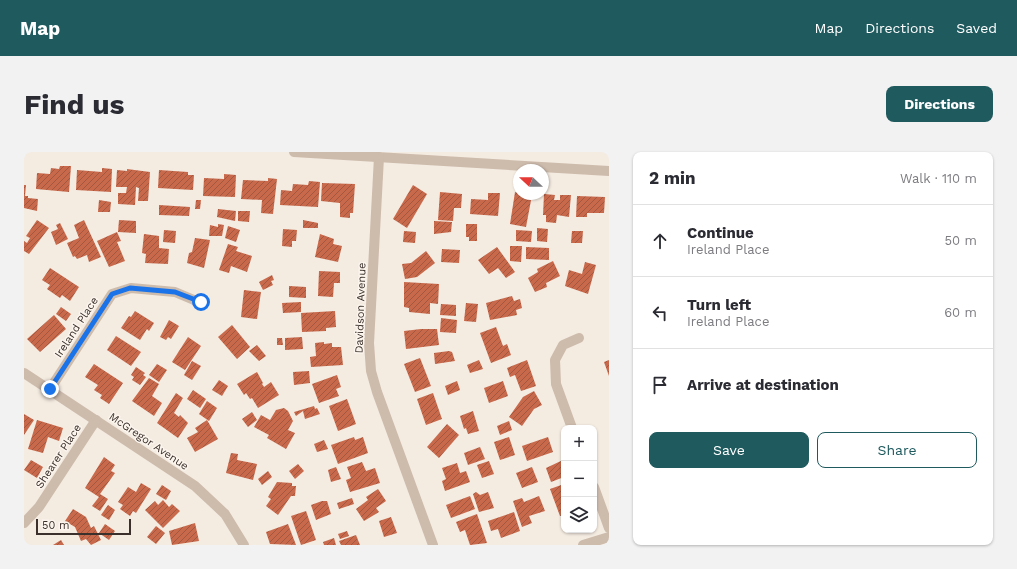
<!DOCTYPE html>
<html lang="en">
<head>
<meta charset="utf-8">
<style>
  :root { --surface:#fff; --page:#f2f2f3; --text:#2b2b33; --muted:#7c7c81; --line:#e1e1e2; --accent:#1f5a5e }
  body { margin:0; font-family:"Work Sans",sans-serif; background:var(--page); color:var(--text) }
  .controls { position:absolute; right:12px; bottom:12px; display:grid; overflow:hidden; border-radius:8px; box-shadow:0 1px 3px #0004 }
  .controls button { width:36px; height:36px; display:grid; place-items:center; padding:0; border:0; border-bottom:1px solid var(--line); background:var(--surface); color:var(--text); font:20px sans-serif }
  .compass { position:absolute; left:489px; top:12px; width:36px; height:36px; border-radius:50%; background:var(--surface); box-shadow:0 1px 3px #0004; rotate:292deg }
  .scale { position:absolute; left:12px; bottom:10px; width:95px; box-sizing:border-box; padding-left:4px; border:2px solid #3b302b; border-top:0; font-size:11px; line-height:14px; white-space:nowrap; color:#3b302b; -webkit-text-stroke:3px #fbf5ee; paint-order:stroke }
  .stop { position:absolute; width:12px; height:12px; margin:-9px; border:3px solid #1a73e8; border-radius:50%; background:#fff }
  .stop.end { background:#1a73e8; border-color:#fff; box-shadow:0 1px 4px #0008 }
  .list { margin:0; padding:0; list-style:none }
  h2 { display:flex; justify-content:space-between; align-items:center; height:52px; margin:0; padding:0 16px; font-size:17px }
  h2 small { font-size:13px; font-weight:400; color:var(--muted) }
  .list li { display:grid; grid-template-columns:26px 1fr auto; gap:12px; align-items:center; box-sizing:border-box; height:72px; padding:0 16px; border-top:1px solid var(--line) }
  .list b { display:block; font-size:15px; white-space:nowrap }
  .list p { margin:0; font-size:13px; white-space:nowrap; color:var(--muted) }
  .list em { font-size:13px; font-style:normal; color:var(--muted) }
  .actions { display:flex; gap:8px; padding:12px 16px }
  .actions a { flex:1; padding:9px 0; border:1px solid var(--accent); border-radius:8px; text-align:center; font-size:14px; color:var(--accent) }
  .actions .main { background:var(--accent); color:#fff }
  .icon { flex:none; width:22px; height:22px; fill:none; stroke:currentColor; stroke-width:2; stroke-linecap:round; stroke-linejoin:round }
  .map { position:relative; flex:none; width:585px; height:393px; overflow:hidden; border-radius:8px }
  header { display:flex; align-items:center; gap:24px; box-sizing:border-box; height:56px; padding:0 20px; background:var(--accent); color:#fff }
  header strong { font-size:19px }
  nav { display:flex; gap:22px; margin-inline-start:auto; font-size:14px }
  .intro { display:flex; align-items:center; justify-content:space-between; box-sizing:border-box; height:96px; padding:0 24px }
  h1 { margin:0; font-size:28px }
  .button { padding:10px 18px; border-radius:8px; background:var(--accent); color:#fff; font-size:14px; font-weight:700 }
  main { display:flex; gap:24px; padding:0 24px }
  aside { flex:1; background:var(--surface); border-radius:8px; box-shadow:0 1px 3px #0004 }
  .map>svg:first-child { display:block }
</style>
</head>
<body>
<header>
<strong>Map</strong>
<nav><a>Map</a><a>Directions</a><a>Saved</a></nav>
</header>
<div class="intro"><h1>Find us</h1><a class="button">Directions</a></div>
<main>
<div class="map">
<svg width="585" height="393" viewBox="0 0 585 393">
  <defs>
    <pattern id="building-hatch" width="6" height="6" patternUnits="userSpaceOnUse"><rect width="6" height="6" fill="#c8694b"/><path d="M-1 1l2-2M0 6l6-6M5 7l2-2" fill="none" stroke="#a4573f"/></pattern>
  </defs>
  <rect width="100%" height="100%" fill="#f4ebe1"/>
  <g fill="url(#building-hatch)">
    <path d="M36,14h11l-2,26 -33,-3 1,-16 13,1 1,-6 8,1z"/>
    <path d="M78,16l10,1 -1,23 -35,-2 1,-20 25,2z"/>
    <path d="M103,17l23,3 -2,29h-10l1,-13 -3,-1 -1,18 -17,-1v-11h8l1,-6h-11l1,-17 10,1z"/>
    <path d="M135,18l29,2v3h6l-1,15 -35,-2z"/>
    <path d="M200,22l12,1 -1,22 -32,-1 1,-18 20,1z"/>
    <path d="M244,26l9,1 -4,35 -12,-1 1,-13 -21,-1 2,-19 25,1z"/>
    <path d="M285,29l11,1 -2,25 -38,-2 1,-15 11,1 1,-7 15,1z"/>
    <path d="M298,31l33,1 -2,29h-3v5l-10,-1v-14l-19,-2z"/>
    <path d="M0,33h2l-1,11h3v2l10,1 -1,12 -13,-3z"/>
    <path d="M389,33l14,9 -20,34 -14,-9z"/>
    <path d="M416,40l22,2 -1,14h-7l-1,13 -15,-1z"/>
    <path d="M491,40l17,3 -6,32 -16,-3z"/>
    <path d="M464,41h12l-2,23 -28,-2 1,-15 17,1z"/>
    <path d="M520,42l11,1 -1,5h6v-5h11l-2,22 -12,-2 -1,8 -10,-1v-7h-3z"/>
    <path d="M553,44l28,1 -1,16h-17v4h-11z"/>
    <path d="M75,48l12,2 -1,10h-12z"/>
    <path d="M172,48h5l-1,9h-5z"/>
    <path d="M135,53l31,2 -1,9 -30,-1z"/>
    <path d="M194,57l18,2 -1,10 -18,-4z"/>
    <path d="M214,59h12l-1,11 -11,-1z"/>
    <path d="M13,68l12,8 -20,26 -5,-3v-10l3,2 3,-5 -4,-2z"/>
    <path d="M60,68l17,37 -12,5 -2,-7 -10,4 -2,-3 -2,1 -6,-14 12,-5 -5,-13z"/>
    <path d="M95,68l17,1v12l-18,-1z"/>
    <path d="M279,68l15,3v5h-15z"/>
    <path d="M410,69l18,1 -1,10 -17,2z"/>
    <path d="M36,71l8,16 -12,6 -5,-13 7,-3 -2,-4z"/>
    <path d="M194,72l6,1 -2,11h-13l1,-11 8,2z"/>
    <path d="M442,72h11v17h-8v-4h-3z"/>
    <path d="M204,74l12,4 -4,12 -11,-4z"/>
    <path d="M513,76l11,1 -1,13 -10,-1z"/>
    <path d="M259,77l14,1 -1,11h-4v6l-10,-1z"/>
    <path d="M140,78l12,1 -1,12 -12,-1z"/>
    <path d="M492,78l16,1 -1,11 -15,-1z"/>
    <path d="M380,79l12,1 -1,11 -12,-1z"/>
    <path d="M548,79h11l-1,12h-11z"/>
    <path d="M93,80l4,9 -4,1 8,19 -16,6 -12,-26z"/>
    <path d="M120,82l15,2v12l10,1 -1,15 -23,-1 1,-9 -4,-1z"/>
    <path d="M296,82l14,5 -1,5 9,2 -4,16 -23,-5z"/>
    <path d="M171,86l15,2 -6,28 -17,-5 2,-10 3,-1z"/>
    <path d="M204,92l10,3 -2,4 16,5 -5,16 -16,-6 -2,7 -10,-3z"/>
    <path d="M486,94h12l-1,16 -11,-1z"/>
    <path d="M473,95l18,25 -9,6 -8,-10 -9,6 -11,-14z"/>
    <path d="M502,95l23,1v12l-23,-1z"/>
    <path d="M418,97l18,1 -1,13 -18,-1z"/>
    <path d="M402,99l9,12 -18,14 -12,2 -3,-15 9,-1z"/>
    <path d="M529,109l7,15 -14,7 1,4 -12,5 -7,-14 10,-6 -1,-3z"/>
    <path d="M561,110l11,3 -8,29 -23,-8 4,-16 13,4z"/>
    <path d="M26,116l29,19 -9,14 -8,-6 -2,3 -13,-9 3,-4 -8,-5z"/>
    <path d="M295,119l21,1v11h-6l-1,14 -15,-1z"/>
    <path d="M248,123l2,5 -3,1 2,4 -10,5 -4,-8z"/>
    <path d="M380,130l35,2 -1,20 -8,-1v11l-21,-2v-4l-5,-1z"/>
    <path d="M265,134l17,1v11l-17,-1z"/>
    <path d="M220,138l17,2 -4,27 -16,-2z"/>
    <path d="M488,144l2,5 6,-2 2,9 -6,2 1,5 -27,5 -4,-17z"/>
    <path d="M277,150v10l-18,1 -1,-10z"/>
    <path d="M442,151l12,1 -2,18 -12,-1z"/>
    <path d="M417,152l15,1v11l-16,-1z"/>
    <path d="M37,155l10,7 -5,7 -10,-7z"/>
    <path d="M111,159l19,12 -5,8 -2,-2 -7,11 -19,-12 8,-12 2,1z"/>
    <path d="M311,159l1,16 -10,1v3l-24,1 -1,-19z"/>
    <path d="M30,163l12,14 -26,23 -13,-13z"/>
    <path d="M417,166l16,2 -1,13 -16,-1z"/>
    <path d="M145,168l10,6 -8,13 -3,-2 -2,3 -6,-3z"/>
    <path d="M208,173l18,22 -13,12 -19,-22z"/>
    <path d="M472,175l7,19 4,-2 4,11 -20,8 -11,-30z"/>
    <path d="M397,177h16l2,16 -33,4 -2,-18z"/>
    <path d="M92,184l25,16 -10,14 -24,-16z"/>
    <path d="M164,185l13,9 -16,24 -13,-8z"/>
    <path d="M278,185l1,12 -18,1v-12z"/>
    <path d="M253,186h5l1,7h-6z"/>
    <path d="M300,190v2l8,-1v4h9l2,18 -32,2 -1,-10 6,-1 -1,-13z"/>
    <path d="M233,193l9,11 -7,5 -10,-10z"/>
    <path d="M425,199l3,1 3,9 -20,3 -1,-11z"/>
    <path d="M396,206l11,28 -16,6 -11,-28z"/>
    <path d="M455,208l4,9 -13,4 -3,-8z"/>
    <path d="M503,208l9,26 -15,5 -6,-16 -5,2 -3,-9z"/>
    <path d="M585,208v16l-5,-14z"/>
    <path d="M168,209l9,5 -9,14 -8,-5z"/>
    <path d="M70,212l29,19 -14,21 -9,-6 2,-3 -8,-5 4,-5 -13,-8z"/>
    <path d="M133,212l10,6 -8,12 -10,-7z"/>
    <path d="M112,215l9,6 -2,2 3,2 -6,8 -8,-5 2,-3 -3,-2z"/>
    <path d="M285,219l1,12 -16,2 -1,-13z"/>
    <path d="M233,220l6,11 -1,1 2,3 7,-5 8,13 -21,13 -6,-10 -2,1 -4,-6 -2,2 -7,-11z"/>
    <path d="M313,223l4,12 -5,2 3,7 -20,7 -7,-19z"/>
    <path d="M125,226l10,6 -7,12 10,7 -8,13 -22,-15z"/>
    <path d="M195,228l9,6 -6,10 -10,-6z"/>
    <path d="M433,229l3,9 -12,5 -3,-9z"/>
    <path d="M479,229l5,15 -19,7 -5,-15z"/>
    <path d="M169,238l13,9 -6,9 -13,-9z"/>
    <path d="M510,239l8,14 -8,4 -12,17 -13,-9 14,-20z"/>
    <path d="M152,241l7,5 -9,15 5,4 1,-2 8,8 -10,15 -21,-15z"/>
    <path d="M409,241l9,26 -16,6 -9,-26z"/>
    <path d="M323,247l9,25 -18,7 -9,-25z"/>
    <path d="M183,249l10,7 -8,13 -10,-7z"/>
    <path d="M290,254l1,3 2,-1 3,6 -15,5 -2,-8 -7,5 -2,-4z"/>
    <path d="M260,256l4,3 5,10 -5,9 7,3 -9,16 -19,-11 2,-3 -15,-8 7,-12 9,5 6,-10z"/>
    <path d="M449,259l6,20 -11,3 -2,-6 -2,1 -4,-13z"/>
    <path d="M228,260l5,8 -9,7 -6,-8z"/>
    <path d="M0,262l10,6 -10,15z"/>
    <path d="M13,268l26,8 -4,13 -11,-4 -5,16 -15,-4z"/>
    <path d="M183,268l11,19 -23,13 -8,-14 11,-6 -3,-4z"/>
    <path d="M485,269l3,9 -12,5 -3,-9z"/>
    <path d="M423,272l12,11 -20,23 -12,-11z"/>
    <path d="M330,285l1,3 8,-3 5,16 -30,11 -7,-19z"/>
    <path d="M485,285l6,18 -15,5 -6,-18z"/>
    <path d="M524,285l5,15 -26,9 -5,-15z"/>
    <path d="M300,288l4,9 -11,3 -3,-8z"/>
    <path d="M456,295l5,12 -17,6 -4,-12z"/>
    <path d="M207,301l7,1 -1,6 20,4 -4,16 -27,-7z"/>
    <path d="M80,305l11,8 -4,6 4,2 -15,21 8,5 -8,12 -8,-5 7,-9 -14,-9z"/>
    <path d="M7,308l12,7 -6,11 -13,-8z"/>
    <path d="M539,308l1,17 -13,5 -5,-14z"/>
    <path d="M465,309l5,13 -12,4 -5,-13z"/>
    <path d="M338,310l4,9 9,-3 5,15 -30,9 -4,-12 5,-2 -4,-11z"/>
    <path d="M433,311l3,10 6,-2 4,11 -25,9 -3,-10 4,-2 -4,-11z"/>
    <path d="M274,312l6,7 -9,8 -6,-8z"/>
    <path d="M312,315l5,12 -10,3 -3,-12z"/>
    <path d="M508,315l6,15 -16,6 -6,-15z"/>
    <path d="M244,319l4,6 -10,8 -4,-6z"/>
    <path d="M253,330l15,1v3h4l-1,10h-4l-13,19 -12,-9 5,-7 -3,-2z"/>
    <path d="M117,331l10,6 -15,24 -3,-2 -3,5 -10,-7 3,-4 -5,-3 10,-15 8,5z"/>
    <path d="M540,332v31l-4,1 -10,-27z"/>
    <path d="M138,333l9,6 -5,9 -10,-6z"/>
    <path d="M354,337l8,12 -10,7 3,4 -15,9 -8,-12 12,-9 -2,-3z"/>
    <path d="M452,340l4,3 8,-3 6,16 -15,4 -6,-18z"/>
    <path d="M446,344l5,13 -24,9 -5,-13z"/>
    <path d="M515,344l6,15 -16,5 3,7 -10,4 -9,-26 9,-3 2,4z"/>
    <path d="M328,346l2,6 -15,5 -2,-6z"/>
    <path d="M139,348l6,7 3,-3 8,7 -17,17 -18,-18 10,-9 3,4z"/>
    <path d="M298,349h5l4,13 -15,6 -5,-15z"/>
    <path d="M84,353l7,5 -6,10 -8,-5z"/>
    <path d="M49,357l13,8 5,11 3,-2 7,14 -10,5 -5,-6 -5,2 -6,-14 -10,-6z"/>
    <path d="M282,359l10,29 -15,5 -10,-29z"/>
    <path d="M490,360l6,19 -19,7 -3,-9 -7,2 -3,-10z"/>
    <path d="M453,362l10,29 -17,2 -5,-15 -5,2 -4,-10z"/>
    <path d="M367,365l6,16 -13,4 -5,-16z"/>
    <path d="M171,371l4,18 -27,4 -3,-14z"/>
    <path d="M81,372l10,7 -6,9 -10,-7z"/>
    <path d="M264,372l8,21 -26,-1 -4,-12z"/>
    <path d="M132,374l9,7 -9,11 -9,-7z"/>
    <path d="M323,379l2,5 -9,3 -2,-5z"/>
    <path d="M332,383l4,10h-19l-2,-4z"/>
    <path d="M310,386l2,7h-12l-1,-3z"/>
    <path d="M37,388l3,5h-11z"/>
  </g>
  <g fill="none" stroke-linecap="round" stroke-linejoin="round">
    <g stroke="#cdbbac" stroke-width="10">
      <path d="M270,0l315,19"/>
      <path d="M355,5l-10,186 2,28 6,21 56,153"/>
      <path d="M0,221l171,113 30,28 19,31"/>
      <path d="M26,237l62,-95 19,-6 44,4 26,11"/>
      <path d="M548,276l-16,-44 -1,-24 8,-15 16,-7"/>
      <path d="M570,335l15,41"/>
      <path d="M0,371l15,-16 57,-87"/>
      <path d="M559,393l26,-8"/>
    </g>
  </g>
  <g fill="none" stroke-linecap="round" stroke-linejoin="round">
    <path stroke="#1a73e8" stroke-width="5" d="M26,237l62,-95 18,-6 45,4 26,10"/>
  </g>
  <g text-anchor="middle" stroke-width="3" stroke-linejoin="round" paint-order="stroke">
    <g font-size="11" fill="#3b302b" stroke="#fbf5ee">
      <text transform="translate(336 156) rotate(-88)" y="4">Davidson Avenue</text>
      <text transform="translate(52 175) rotate(-57)" y="4">Ireland Place</text>
      <text transform="translate(125 289) rotate(34)" y="4">McGregor Avenue</text>
      <text transform="translate(34 304) rotate(-57)" y="4">Shearer Place</text>
    </g>
  </g>
</svg>
<div class="controls">
<button>+</button>
<button>−</button>
<button><svg class="icon" aria-label="layers" viewBox="0 0 24 24"><path d="M12 4l9 5-9 5-9-5zM3 14l9 5 9-5"/></svg></button>
</div>
<svg class="compass" viewBox="-18 -18 36 36"><path d="M0-13l5 13h-10z" fill="#e53935"/><path d="M0 13l5-13h-10z" fill="#7c7c81"/></svg>
<div class="scale">50 m</div>
<div class="stop" style="left:177px;top:150px"></div>
<div class="stop end" style="left:26px;top:237px"></div>
</div>
<aside>
<h2>2 min<small>Walk · 110 m</small></h2>
<ul class="list">
<li><svg class="icon" aria-label="ahead" viewBox="0 0 24 24"><path d="M12 20V5M6 11l6-6 6 6"/></svg><div><b>Continue</b><p>Ireland Place</p></div><em>50 m</em></li>
<li><svg class="icon" aria-label="left" viewBox="0 0 24 24"><path d="M17 20v-9H6M10 6l-5 5 5 5"/></svg><div><b>Turn left</b><p>Ireland Place</p></div><em>60 m</em></li>
<li><svg class="icon" aria-label="arrive" viewBox="0 0 24 24"><path d="M6 21V4h12l-3 4 3 4H6"/></svg><div><b>Arrive at destination</b></div></li>
</ul>
<div class="actions"><a class="main">Save</a><a>Share</a></div>
</aside>
</main>
</body>
</html>
